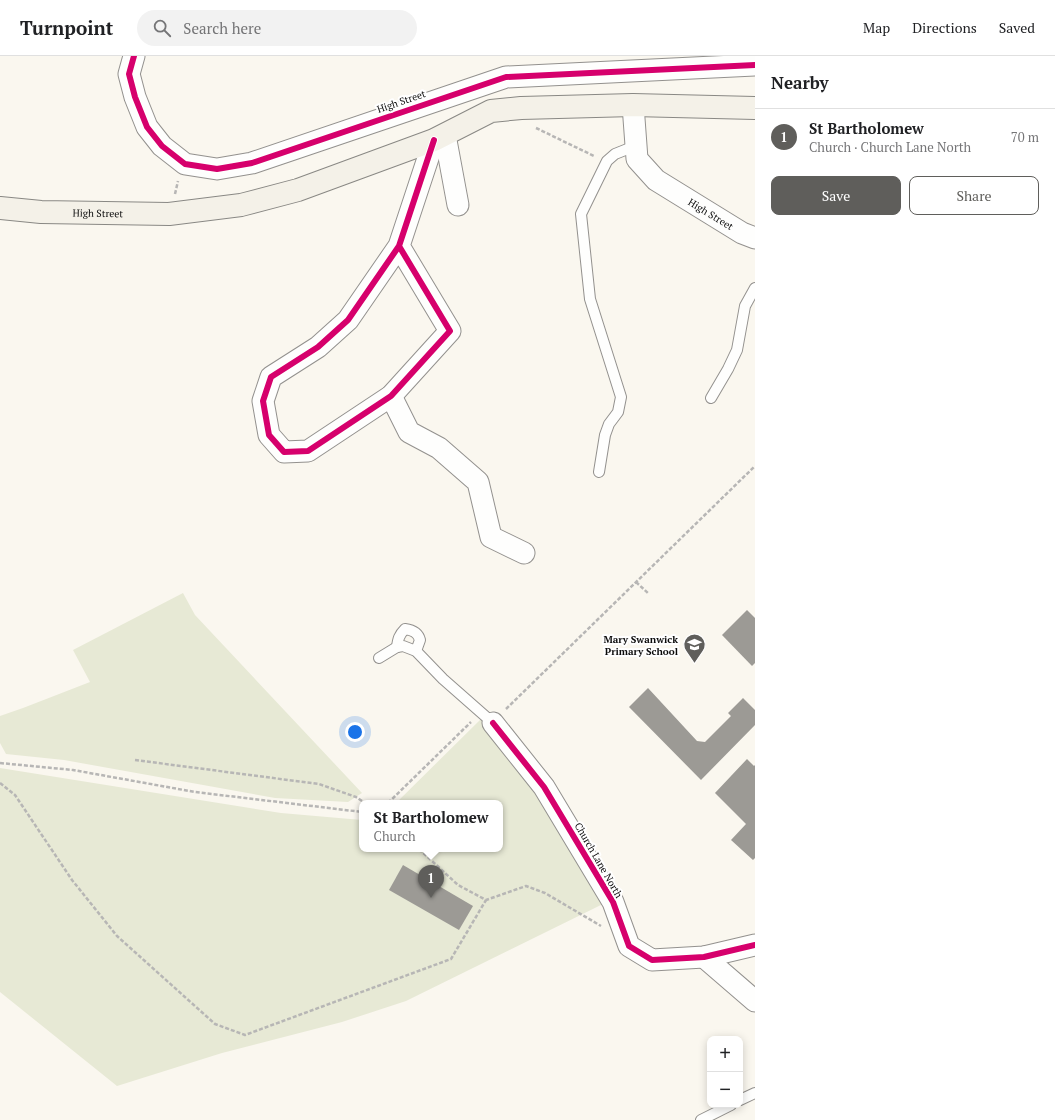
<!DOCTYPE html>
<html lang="en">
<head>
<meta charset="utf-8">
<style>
  :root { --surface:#fff; --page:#f2f2f2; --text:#202124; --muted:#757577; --line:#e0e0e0; --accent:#5f5e5b }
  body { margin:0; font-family:"PT Serif",serif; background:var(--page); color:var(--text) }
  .controls { position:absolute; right:12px; bottom:12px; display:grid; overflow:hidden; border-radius:8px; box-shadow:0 2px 10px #0003 }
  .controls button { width:36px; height:36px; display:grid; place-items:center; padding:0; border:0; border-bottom:1px solid var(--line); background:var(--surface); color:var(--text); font:20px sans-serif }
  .you { position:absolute; left:355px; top:676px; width:14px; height:14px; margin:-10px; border:3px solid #fff; border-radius:50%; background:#1a73e8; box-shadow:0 0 0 6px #1a73e833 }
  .badge { display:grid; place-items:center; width:26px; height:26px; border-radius:50%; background:var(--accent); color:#fff; font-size:13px; font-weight:700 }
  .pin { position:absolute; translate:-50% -33px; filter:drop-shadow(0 1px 2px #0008) }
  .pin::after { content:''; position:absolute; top:21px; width:14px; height:12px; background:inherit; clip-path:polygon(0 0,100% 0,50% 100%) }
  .popup { position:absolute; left:359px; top:744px; width:144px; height:52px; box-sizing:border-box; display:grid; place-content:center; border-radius:8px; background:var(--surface); filter:drop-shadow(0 1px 3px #0005); font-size:13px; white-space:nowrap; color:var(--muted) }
  .popup b { font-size:15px; color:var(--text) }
  .popup::after { content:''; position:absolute; left:50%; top:100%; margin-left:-8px; border:8px solid transparent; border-top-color:var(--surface) }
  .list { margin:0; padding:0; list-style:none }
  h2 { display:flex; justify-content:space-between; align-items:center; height:52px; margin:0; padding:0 16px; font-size:17px }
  h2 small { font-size:13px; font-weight:400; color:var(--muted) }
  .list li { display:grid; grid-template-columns:26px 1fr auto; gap:12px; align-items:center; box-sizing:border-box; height:56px; padding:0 16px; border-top:1px solid var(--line) }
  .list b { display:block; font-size:15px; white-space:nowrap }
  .list p { margin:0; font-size:13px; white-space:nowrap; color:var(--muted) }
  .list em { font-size:13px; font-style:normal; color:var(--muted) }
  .actions { display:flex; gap:8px; padding:12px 16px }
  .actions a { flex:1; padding:9px 0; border:1px solid var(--accent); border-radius:8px; text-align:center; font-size:14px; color:var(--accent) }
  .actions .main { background:var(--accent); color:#fff }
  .icon { flex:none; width:22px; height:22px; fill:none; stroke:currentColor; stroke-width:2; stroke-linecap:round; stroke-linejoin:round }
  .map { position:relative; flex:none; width:755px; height:1064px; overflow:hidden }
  header { display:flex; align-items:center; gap:24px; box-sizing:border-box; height:56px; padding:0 20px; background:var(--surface); border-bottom:1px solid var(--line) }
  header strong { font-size:19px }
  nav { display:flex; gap:22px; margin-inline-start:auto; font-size:14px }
  .search { width:280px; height:36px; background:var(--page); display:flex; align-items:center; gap:10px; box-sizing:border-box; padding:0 14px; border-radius:22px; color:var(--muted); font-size:15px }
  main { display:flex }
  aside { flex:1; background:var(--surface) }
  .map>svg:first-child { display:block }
</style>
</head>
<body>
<header>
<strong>Turnpoint</strong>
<div class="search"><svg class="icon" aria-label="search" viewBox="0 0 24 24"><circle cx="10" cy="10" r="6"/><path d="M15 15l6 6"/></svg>Search here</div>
<nav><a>Map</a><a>Directions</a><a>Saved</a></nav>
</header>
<main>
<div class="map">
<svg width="755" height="1064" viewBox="0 0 755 1064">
  <rect width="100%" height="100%" fill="#faf7ef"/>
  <g fill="#e7e9d5">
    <path d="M183,537l12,22 167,178 -14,9 -73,-4 -211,-38 -58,-6 -6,-11v-27l23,-8 67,-26 -17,-32z"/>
    <path d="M481,663l52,66 72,118 -199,98 -64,21 -120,31 -105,33 -117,-94v-224l281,45 81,7v29h138v-46h-104z"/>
  </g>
  <g fill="#9c9a95">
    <path d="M747,554l8,8v45l-3,3 -30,-31z"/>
    <path d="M648,632l49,53 8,1 26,-26 -3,-3 15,-15 12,12v15l-54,55 -72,-73z"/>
    <path d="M747,703l7,7 1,-1v93l-2,2 -22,-20 15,-16 -31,-31z"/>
    <path d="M403,809l70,41 -14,24 -70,-40z"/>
  </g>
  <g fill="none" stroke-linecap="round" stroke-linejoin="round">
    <defs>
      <g id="service">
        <path d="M711,342l17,-29 9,-19 8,-44 10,-18"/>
        <path d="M599,416l6,-37 4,-11 9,-12 3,-15 -31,-98 -9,-85 26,-53 8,-7 20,-8"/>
        <path d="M397,591c1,-8 2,-12 8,-18 7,1 13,3 15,11l-4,11"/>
        <path d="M379,602l18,-11 6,-1 13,5 27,28 50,44"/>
        <path d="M740,1044l15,-7"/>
        <path d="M701,1064l30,-15"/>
      </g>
      <g id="minor">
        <path d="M134,0l-5,18 6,23 12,30 15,19 23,18 32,5 35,-6 254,-86 249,-12"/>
        <path id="s1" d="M633,49l4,54 19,21 86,53 13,5"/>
        <path d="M445,79l13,70"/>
        <path d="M399,190l51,85 -59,65 -83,55 -24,1 -15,-17 -6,-34 8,-24 47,-30 30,-27 51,-74 35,-106"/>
        <path d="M391,340l18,36 30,16 39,34 13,55 33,16"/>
        <path d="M493,667l51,64 69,115 16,44 23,14 52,-3 51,-12"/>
        <path d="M704,901l51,44"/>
      </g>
      <g id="secondary">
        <path id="s2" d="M0,152l41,4 128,2 72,-9 57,-15 136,-50 57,-29 30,-3 112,-3 122,3"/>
      </g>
    </defs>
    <use href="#service" stroke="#93918e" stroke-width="12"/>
    <use href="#minor" stroke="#93918e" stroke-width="23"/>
    <use href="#secondary" stroke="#898884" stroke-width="24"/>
    <g stroke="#b7b6b5" stroke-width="2.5" stroke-dasharray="4 2" stroke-linecap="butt">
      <path d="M536,72l58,28"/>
      <path d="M175,138l3,-13"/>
      <path d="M636,526l13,12"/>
      <path d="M506,653l249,-243"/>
      <path d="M135,704l184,24 37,13 9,6"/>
      <path d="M0,707l73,7 122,22 167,20"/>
      <path d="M0,727l15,12 57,85 45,56 98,88 30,11 206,-76 35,-59"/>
      <path d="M388,747l83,-81"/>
      <path d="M419,793l39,36 28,15 40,-14 19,7 56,33"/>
    </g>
    <use href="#service" stroke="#fefefd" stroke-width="10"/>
    <use href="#minor" stroke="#fefefd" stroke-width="21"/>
    <use href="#secondary" stroke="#f4f1e8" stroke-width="22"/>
    <defs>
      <g id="cycleway">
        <path d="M134,0l-5,18 6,23 12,30 15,19 23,18 32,5 35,-6 254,-86 249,-12"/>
        <path d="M399,190l51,85 -59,65 -83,55 -24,1 -15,-17 -6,-34 8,-24 47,-30 30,-27 51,-74 35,-106"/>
        <path d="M493,667l51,64 69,115 16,44 23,14 52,-3 51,-12"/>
      </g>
    </defs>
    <use href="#cycleway" stroke="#fff" stroke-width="8"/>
    <use href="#cycleway" stroke="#d6006c" stroke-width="6"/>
  </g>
  <defs>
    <symbol id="school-pin" viewBox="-11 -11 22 30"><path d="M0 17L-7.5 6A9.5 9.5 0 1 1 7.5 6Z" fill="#5f5e5b" stroke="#fff"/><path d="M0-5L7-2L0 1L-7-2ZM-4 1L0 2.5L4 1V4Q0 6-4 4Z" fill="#fff"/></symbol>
  </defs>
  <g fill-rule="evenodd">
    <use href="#school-pin" x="682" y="576" width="25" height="34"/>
  </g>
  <g text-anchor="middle" stroke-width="4" stroke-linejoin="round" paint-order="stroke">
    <g font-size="10" fill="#0b0b0b" stroke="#fff">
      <text transform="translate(401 45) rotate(-19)" y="4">High Street</text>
      <text dy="4" stroke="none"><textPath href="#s2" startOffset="98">High Street</textPath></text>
      <text dy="4" stroke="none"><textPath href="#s1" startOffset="147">High Street</textPath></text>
      <text transform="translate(599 804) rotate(60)" y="4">Church Lane North</text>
    </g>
    <g font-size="10" font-weight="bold" fill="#0b0b0b" stroke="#fff" text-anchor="end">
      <text x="678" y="587">Mary Swanwick<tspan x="678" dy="12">Primary School</tspan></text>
    </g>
  </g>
</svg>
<div class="controls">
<button>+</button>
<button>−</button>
</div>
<div class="you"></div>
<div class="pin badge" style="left:431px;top:842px">1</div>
<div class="popup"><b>St Bartholomew</b>Church</div>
</div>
<aside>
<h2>Nearby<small></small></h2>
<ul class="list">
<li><span class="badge">1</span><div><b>St Bartholomew</b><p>Church · Church Lane North</p></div><em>70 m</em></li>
</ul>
<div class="actions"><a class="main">Save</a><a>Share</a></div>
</aside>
</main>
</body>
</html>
